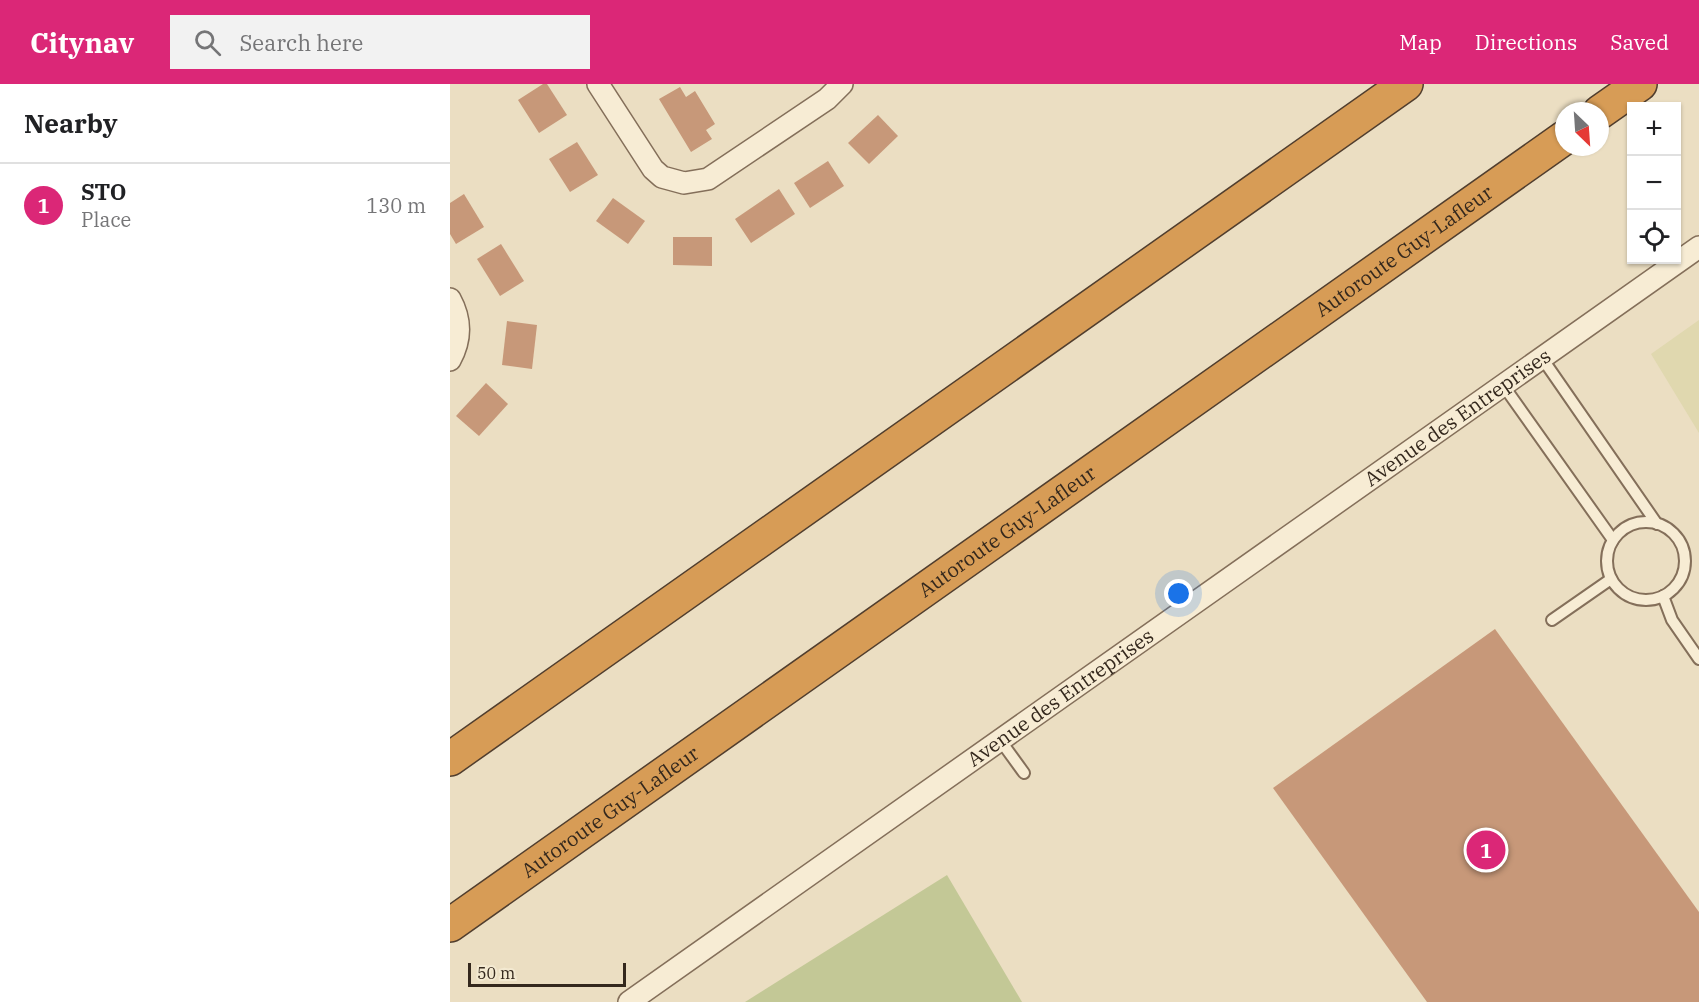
<!DOCTYPE html>
<html lang="en">
<head>
<meta charset="utf-8">
<style>
  :root { --surface:#fff; --page:#f2f2f2; --text:#202124; --muted:#757577; --line:#e0e0e0; --accent:#db2777 }
  body { margin:0; font-family:"IBM Plex Serif",serif; background:var(--page); color:var(--text) }
  .controls { position:absolute; right:18px; top:18px; display:grid; overflow:hidden; border-radius:0px; box-shadow:0 2px 4px #0004 }
  .controls button { width:54px; height:54px; display:grid; place-items:center; padding:0; border:0; border-bottom:2px solid var(--line); background:var(--surface); color:var(--text); font:30px sans-serif }
  .compass { position:absolute; left:1105px; top:18px; width:54px; height:54px; border-radius:50%; background:var(--surface); box-shadow:0 2px 4px #0004; rotate:155deg }
  .scale { position:absolute; left:18px; bottom:15px; width:158px; box-sizing:border-box; padding-left:6px; border:3px solid #34281d; border-top:0; font-size:16px; line-height:21px; white-space:nowrap; color:#34281d; -webkit-text-stroke:4px #f3e9d1; paint-order:stroke }
  .you { position:absolute; left:729px; top:510px; width:21px; height:21px; margin:-15px; border:4px solid #fff; border-radius:50%; background:#1a73e8; box-shadow:0 0 0 9px #1a73e833 }
  .badge { display:grid; place-items:center; width:39px; height:39px; border-radius:50%; background:var(--accent); color:#fff; font-size:20px; font-weight:700 }
  .pin { position:absolute; translate:-50% -50%; border:3px solid #fff; box-shadow:0 2px 6px #0006 }
  .list { margin:0; padding:0; list-style:none }
  h2 { display:flex; justify-content:space-between; align-items:center; height:78px; margin:0; padding:0 24px; font-size:26px }
  h2 small { font-size:20px; font-weight:400; color:var(--muted) }
  .list li { display:grid; grid-template-columns:39px 1fr auto; gap:18px; align-items:center; box-sizing:border-box; height:84px; padding:0 24px; border-top:2px solid var(--line) }
  .list b { display:block; font-size:22px; white-space:nowrap }
  .list p { margin:0; font-size:20px; white-space:nowrap; color:var(--muted) }
  .list em { font-size:20px; font-style:normal; color:var(--muted) }
  .icon { flex:none; width:33px; height:33px; fill:none; stroke:currentColor; stroke-width:2; stroke-linecap:round; stroke-linejoin:round }
  .map { position:relative; flex:none; width:1249px; height:918px; overflow:hidden }
  header { display:flex; align-items:center; gap:36px; box-sizing:border-box; height:84px; padding:0 30px; background:var(--accent); color:#fff }
  header strong { font-size:28px }
  nav { display:flex; gap:33px; margin-inline-start:auto; font-size:21px }
  .search { width:420px; height:54px; background:var(--page); display:flex; align-items:center; gap:15px; box-sizing:border-box; padding:0 21px; border-radius:0px; color:var(--muted); font-size:22px }
  main { display:flex }
  aside { flex:1; background:var(--surface) }
  .map>svg:first-child { display:block }
</style>
</head>
<body>
<header>
<strong>Citynav</strong>
<div class="search"><svg class="icon" aria-label="search" viewBox="0 0 24 24"><circle cx="10" cy="10" r="6"/><path d="M15 15l6 6"/></svg>Search here</div>
<nav><a>Map</a><a>Directions</a><a>Saved</a></nav>
</header>
<main>
<aside>
<h2>Nearby<small></small></h2>
<ul class="list">
<li><span class="badge">1</span><div><b>STO</b><p>Place</p></div><em>130 m</em></li>
</ul>
</aside>
<div class="map">
<svg width="1249" height="918" viewBox="0 0 1249 918">
  <rect width="100%" height="100%" fill="#ebdec2"/>
  <path fill="#e0d8af" d="M1249,236v113l-48,-79z"/>
  <path fill="#c3c896" d="M497,791l75,127h-277z"/>
  <g fill="#c79879">
    <path d="M93,0h4l20,31 -28,18 -21,-33z"/>
    <path d="M230,3l6,10 9,-6 20,33 -9,6 6,9 -21,13 -32,-53z"/>
    <path d="M428,31l20,21 -29,28 -21,-21z"/>
    <path d="M127,58l21,33 -28,17 -21,-33z"/>
    <path d="M378,77l16,25 -34,22 -16,-25z"/>
    <path d="M329,105l16,25 -44,29 -16,-24z"/>
    <path d="M14,110l20,33 -28,17 -6,-10v-31z"/>
    <path d="M163,114l32,23 -17,23 -32,-23z"/>
    <path d="M223,153h39v29l-39,-1z"/>
    <path d="M51,160l23,37 -24,15 -23,-37z"/>
    <path d="M57,237l30,4 -5,44 -30,-4z"/>
    <path d="M36,299l22,21 -29,32 -23,-20z"/>
    <path d="M1045,545l204,283v90h-272l-154,-214z"/>
  </g>
  <g fill="none" stroke-linecap="round" stroke-linejoin="round">
    <defs>
      <g id="lane">
        <path d="M1092,274l115,166"/>
        <path d="M1053,301l110,155"/>
        <circle cx="1196" cy="477" r="39"/>
        <path d="M1213,512l9,24 27,39"/>
        <path d="M1102,536l59,-41"/>
        <path d="M550,656l24,33"/>
      </g>
      <g id="street">
        <path d="M148,0l55,85 9,8 22,6 24,-4 119,-80 15,-15"/>
        <path d="M0,215c11,20 11,41 0,61"/>
        <path id="s1" d="M179,918l1070,-755"/>
      </g>
      <g id="highway">
        <path d="M1150,28l40,-28"/>
        <path d="M0,675l956,-675"/>
        <path id="s2" d="M0,841l1114,-787"/>
      </g>
    </defs>
    <use href="#lane" stroke="#846f5a" stroke-width="14"/>
    <use href="#street" stroke="#846f5a" stroke-width="24"/>
    <use href="#highway" stroke="#513e2e" stroke-width="36"/>
    <use href="#lane" stroke="#f7ecd4" stroke-width="10"/>
    <use href="#street" stroke="#f7ecd4" stroke-width="21"/>
    <use href="#highway" stroke="#d79c56" stroke-width="33"/>
  </g>
  <g text-anchor="middle" stroke-width="6" stroke-linejoin="round" paint-order="stroke">
    <g font-size="20" fill="#34281d" stroke="#f3e9d1">
      <text dy="7" stroke="none"><textPath href="#s2" startOffset="1168">Autoroute Guy-Lafleur</textPath></text>
      <text dy="7" stroke="none"><textPath href="#s1" startOffset="1014">Avenue des Entreprises</textPath></text>
      <text dy="7" stroke="none"><textPath href="#s2" startOffset="682">Autoroute Guy-Lafleur</textPath></text>
      <text dy="7" stroke="none"><textPath href="#s1" startOffset="528">Avenue des Entreprises</textPath></text>
      <text dy="7" stroke="none"><textPath href="#s2" startOffset="196">Autoroute Guy-Lafleur</textPath></text>
    </g>
  </g>
</svg>
<div class="controls">
<button>+</button>
<button>−</button>
<button><svg class="icon" aria-label="locate" viewBox="0 0 24 24"><circle cx="12" cy="12" r="6"/><path d="M12 2v4M12 18v4M2 12h4M18 12h4"/></svg></button>
</div>
<svg class="compass" viewBox="-18 -18 36 36"><path d="M0-13l5 13h-10z" fill="#e53935"/><path d="M0 13l5-13h-10z" fill="#757577"/></svg>
<div class="scale">50 m</div>
<div class="you"></div>
<div class="pin badge" style="left:1036px;top:766px">1</div>
</div>
</main>
</body>
</html>
